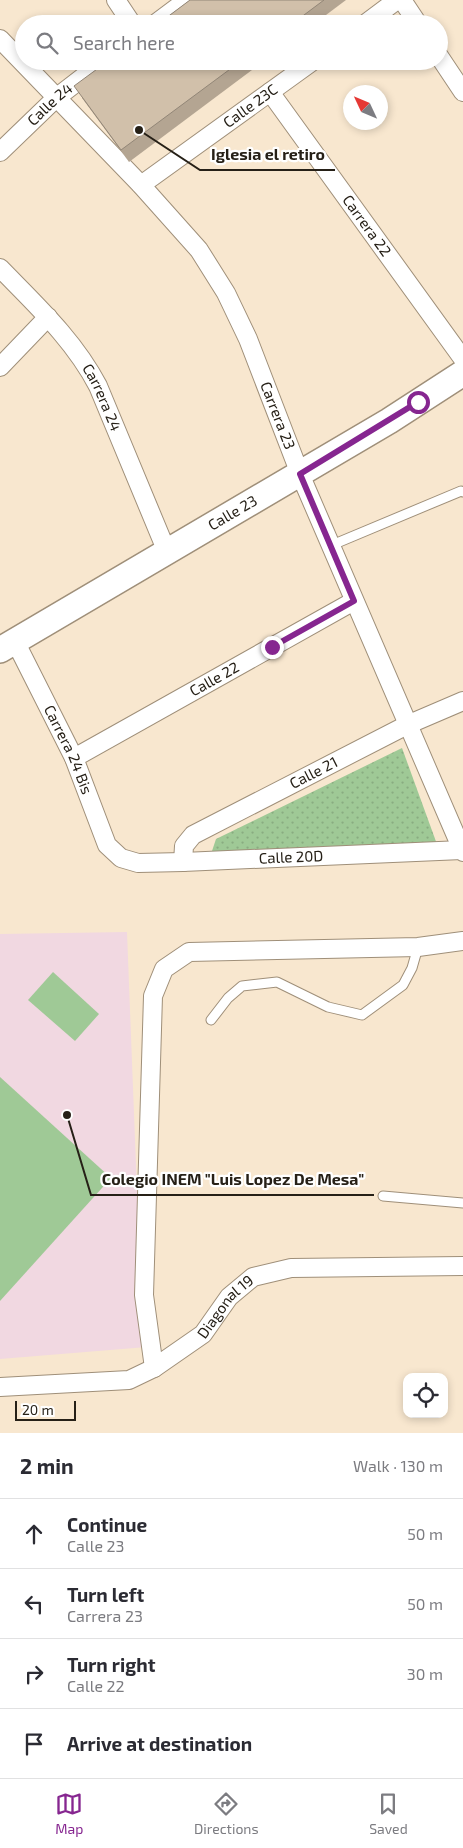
<!DOCTYPE html>
<html lang="en">
<head>
<meta charset="utf-8">
<style>
  :root { --surface:#fff; --page:#f7f7f7; --text:#2b2b33; --muted:#7c7c81; --line:#e1e1e2; --accent:#862690 }
  body { margin:0; font-family:"Exo 2",sans-serif; background:var(--page); color:var(--text) }
  .controls { position:absolute; right:15px; bottom:15px; display:grid; overflow:hidden; border-radius:10px; box-shadow:0 2px 8px #0003 }
  .controls button { width:45px; height:45px; display:grid; place-items:center; padding:0; border:0; border-bottom:1px solid var(--line); background:var(--surface); color:var(--text); font:25px sans-serif }
  .compass { position:absolute; left:343px; top:85px; width:45px; height:45px; border-radius:50%; background:var(--surface); box-shadow:0 2px 8px #0003; rotate:314deg }
  .scale { position:absolute; left:15px; bottom:12px; width:61px; box-sizing:border-box; padding-left:5px; border:2px solid #262017; border-top:0; font-size:14px; line-height:18px; white-space:nowrap; color:#262017; -webkit-text-stroke:4px #fff; paint-order:stroke }
  .stop { position:absolute; width:15px; height:15px; margin:-11px; border:4px solid #862690; border-radius:50%; background:#fff }
  .stop.end { background:#862690; border-color:#fff; box-shadow:0 1px 5px #0008 }
  .list { margin:0; padding:0; list-style:none }
  h2 { display:flex; justify-content:space-between; align-items:center; height:65px; margin:0; padding:0 20px; font-size:21px }
  h2 small { font-size:16px; font-weight:400; color:var(--muted) }
  .list li { display:grid; grid-template-columns:32px 1fr auto; gap:15px; align-items:center; box-sizing:border-box; height:70px; padding:0 20px; border-top:1px solid var(--line) }
  .list b { display:block; font-size:19px; white-space:nowrap }
  .list p { margin:0; font-size:16px; white-space:nowrap; color:var(--muted) }
  .list em { font-size:16px; font-style:normal; color:var(--muted) }
  .icon { flex:none; width:28px; height:28px; fill:none; stroke:currentColor; stroke-width:2; stroke-linecap:round; stroke-linejoin:round }
  .map { position:relative; flex:none; width:463px; height:1433px; overflow:hidden }
  .search { position:absolute; background:var(--surface); box-shadow:0 2px 8px #0003; left:15px; right:15px; top:15px; height:55px; display:flex; align-items:center; gap:12px; box-sizing:border-box; padding:0 18px; border-radius:28px; color:var(--muted); font-size:19px }
  .sheet { height:345px; background:var(--surface) }
  nav { display:flex; justify-content:space-around; align-items:center; box-sizing:border-box; height:70px; border-top:1px solid var(--line); background:var(--surface); font-size:14px; color:var(--muted) }
  nav a { display:grid; justify-items:center; gap:2px }
  nav .on { color:var(--accent) }
  .map>svg:first-child { display:block }
</style>
</head>
<body>
<div class="map">
<svg width="463" height="1433" viewBox="0 0 463 1433">
  <defs>
    <pattern id="park-dots" width="8" height="8" patternUnits="userSpaceOnUse" patternTransform="scale(1.25)"><rect width="8" height="8" fill="#9fc996"/><path d="M2 2h.1M6 6h.1" fill="none" stroke="#89ac81" stroke-width="1.8" stroke-linecap="round"/></pattern>
  </defs>
  <rect width="100%" height="100%" fill="#f8e7cf"/>
  <path fill="#f1d8e1" d="M127,932l14,364 6,51 -147,12v-425z"/>
  <g fill="#9fc996">
    <path d="M53,972l46,42 -24,27 -47,-41z"/>
    <path d="M0,1077l111,101 -111,123z"/>
  </g>
  <path fill="url(#park-dots)" d="M402,748l36,99 -227,7 5,-15z"/>
  <g fill="none" stroke-linecap="round" stroke-linejoin="round">
    <defs>
      <g id="lane">
        <path d="M332,545l129,-54 2,1"/>
        <path d="M211,1020l17,-22 14,-12 35,-4 51,25 34,8 41,-30 9,-17 6,-21"/>
        <path d="M383,1196l80,7"/>
      </g>
      <g id="street">
        <path d="M116,0l16,24"/>
        <path d="M402,0l16,24"/>
        <path d="M155,24l32,-24"/>
        <path d="M365,24l32,-24"/>
        <path id="s1" d="M0,39l141,146 58,65 27,43 22,46 52,135 163,378"/>
        <path d="M439,56l24,36"/>
        <path id="s2" d="M270,92l193,267"/>
        <path id="s3" d="M0,152l56,-54 48,-37"/>
        <path id="s4" d="M141,185l172,-124"/>
        <path id="s5" d="M0,268c36,37 74,72 98,118l69,166"/>
        <path d="M0,367l48,-50"/>
        <path id="s6" d="M15,641l59,117 33,87 14,13 17,5 45,-1 279,-12"/>
        <path id="s7" d="M74,758l280,-157"/>
        <path id="s8" d="M183,862l1,-16 9,-11 214,-110 56,-24"/>
        <path d="M154,1368l-10,-73 9,-299 11,-27 25,-17 229,-5 45,-6"/>
        <path id="s9" d="M0,1387l129,-7 25,-12 49,-34 26,-37 24,-20 38,-9 172,-2"/>
      </g>
      <g id="secondary">
        <path id="s10" d="M0,650l389,-229 74,-48"/>
      </g>
    </defs>
    <use href="#lane" stroke="#9f8f79" stroke-width="11"/>
    <use href="#street" stroke="#9f8f79" stroke-width="20"/>
    <use href="#secondary" stroke="#9f8f79" stroke-width="28"/>
    <use href="#lane" stroke="#fff" stroke-width="9"/>
    <use href="#street" stroke="#fff" stroke-width="18"/>
    <use href="#secondary" stroke="#fff" stroke-width="25"/>
  </g>
  <g fill="#b4a592">
    <path d="M190,0h156l-32,24h-156z"/>
    <path d="M108,61h156l-135,101 -47,-64z"/>
  </g>
  <g fill="#d1c0aa" stroke="#928677">
    <path d="M190,0h134l-32,24h-134z"/>
    <path d="M108,61h133l-120,89 -47,-64z"/>
  </g>
  <g fill="none" stroke-linecap="round" stroke-linejoin="round">
    <path stroke="#862690" stroke-width="6" d="M272,647l82,-46 -54,-127 118,-72"/>
  </g>
  <g text-anchor="middle" stroke-width="4.5" stroke-linejoin="round" paint-order="stroke">
    <g font-size="15" fill="#262017" stroke="#fff">
      <text dy="5" stroke="none"><textPath href="#s3" startOffset="69">Calle 24</textPath></text>
      <text dy="5" stroke="none"><textPath href="#s4" startOffset="135">Calle 23C</textPath></text>
      <text dy="5" stroke="none"><textPath href="#s2" startOffset="165">Carrera 22</textPath></text>
      <text dy="5" stroke="none"><textPath href="#s5" startOffset="166">Carrera 24</textPath></text>
      <text dy="5" stroke="none"><textPath href="#s1" startOffset="474">Carrera 23</textPath></text>
      <text dy="5" stroke="none"><textPath href="#s10" startOffset="270">Calle 23</textPath></text>
      <text dy="5" stroke="none"><textPath href="#s7" startOffset="161">Calle 22</textPath></text>
      <text dy="5" stroke="none"><textPath href="#s6" startOffset="121">Carrera 24 Bis</textPath></text>
      <text dy="5" stroke="none"><textPath href="#s8" startOffset="166">Calle 21</textPath></text>
      <text dy="5" stroke="none"><textPath href="#s6" startOffset="414">Calle 20D</textPath></text>
      <text dy="5" stroke="none"><textPath href="#s9" startOffset="252">Diagonal 19</textPath></text>
    </g>
  </g>
  <path fill="none" stroke="#262017" stroke-width="2" d="M139 130L200 170H335M67 1115L91 1195H374"/>
  <g fill="#262017" stroke="#fff" stroke-width="2">
    <circle cx="139" cy="130" r="5"/>
    <circle cx="67" cy="1115" r="5"/>
  </g>
  <g font-size="16" text-anchor="middle" font-weight="bold" fill="#262017" stroke="#fff" stroke-width="4.5" stroke-linejoin="round" paint-order="stroke">
    <text x="268" y="160">Iglesia el retiro</text>
    <text x="233" y="1185">Colegio INEM "Luis Lopez De Mesa"</text>
  </g>
</svg>
<div class="controls">
<button><svg class="icon" aria-label="locate" viewBox="0 0 24 24"><circle cx="12" cy="12" r="6"/><path d="M12 2v4M12 18v4M2 12h4M18 12h4"/></svg></button>
</div>
<svg class="compass" viewBox="-18 -18 36 36"><path d="M0-13l5 13h-10z" fill="#e53935"/><path d="M0 13l5-13h-10z" fill="#7c7c81"/></svg>
<div class="scale">20 m</div>
<div class="stop" style="left:418px;top:402px"></div>
<div class="stop end" style="left:272px;top:647px"></div>
<div class="search"><svg class="icon" aria-label="search" viewBox="0 0 24 24"><circle cx="10" cy="10" r="6"/><path d="M15 15l6 6"/></svg>Search here</div>
</div>
<section class="sheet">
<h2>2 min<small>Walk · 130 m</small></h2>
<ul class="list">
<li><svg class="icon" aria-label="ahead" viewBox="0 0 24 24"><path d="M12 20V5M6 11l6-6 6 6"/></svg><div><b>Continue</b><p>Calle 23</p></div><em>50 m</em></li>
<li><svg class="icon" aria-label="left" viewBox="0 0 24 24"><path d="M17 20v-9H6M10 6l-5 5 5 5"/></svg><div><b>Turn left</b><p>Carrera 23</p></div><em>50 m</em></li>
<li><svg class="icon" aria-label="right" viewBox="0 0 24 24"><path d="M7 20v-9h11M14 6l5 5-5 5"/></svg><div><b>Turn right</b><p>Calle 22</p></div><em>30 m</em></li>
<li><svg class="icon" aria-label="arrive" viewBox="0 0 24 24"><path d="M6 21V4h12l-3 4 3 4H6"/></svg><div><b>Arrive at destination</b></div></li>
</ul>
</section>
<nav>
<a class="on"><svg class="icon" aria-label="map" viewBox="0 0 24 24"><path d="M3 6l6-2 6 2 6-2v14l-6 2-6-2-6 2zM9 4v14M15 6v14"/></svg>Map</a>
<a><svg class="icon" aria-label="directions" viewBox="0 0 24 24"><path d="M12 3l9 9-9 9-9-9zM9 14v-3h6M13 9l2 2-2 2"/></svg>Directions</a>
<a><svg class="icon" aria-label="saved" viewBox="0 0 24 24"><path d="M7 4h10v16l-5-4-5 4z"/></svg>Saved</a>
</nav>
</body>
</html>
